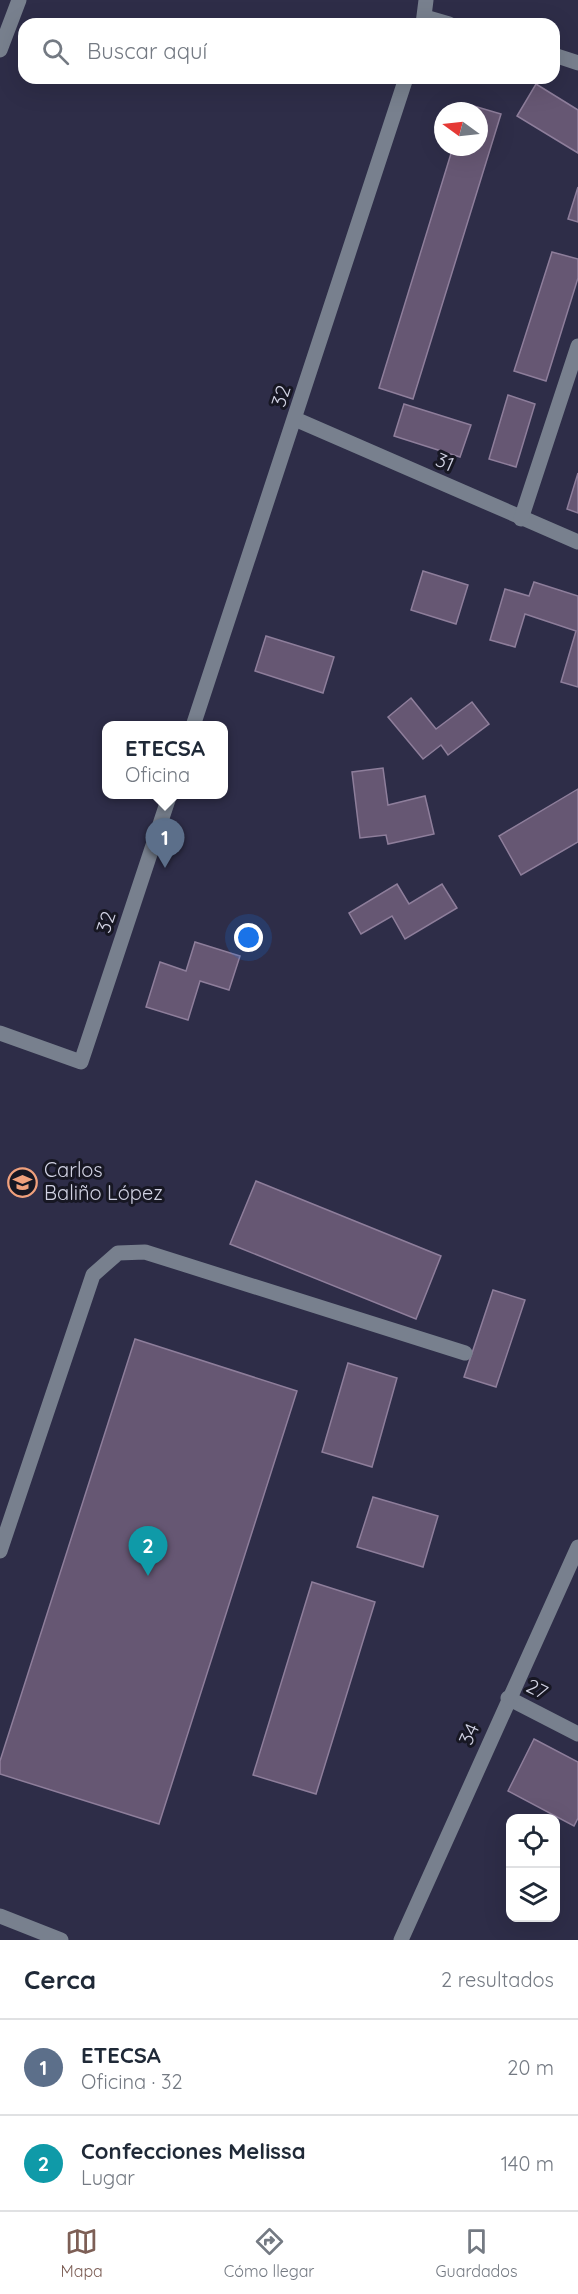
<!DOCTYPE html>
<html lang="es">
<head>
<meta charset="utf-8">
<style>
  :root { --surface:#fff; --page:#f6f6f7; --text:#1f2937; --muted:#747a83; --line:#e0e1e3; --accent:#7d5f56 }
  body { margin:0; font-family:Quicksand,sans-serif; background:var(--page); color:var(--text) }
  .controls { position:absolute; right:18px; bottom:18px; display:grid; overflow:hidden; border-radius:12px; box-shadow:0 6px 24px #0002 }
  .controls button { width:54px; height:54px; display:grid; place-items:center; padding:0; border:0; border-bottom:2px solid var(--line); background:var(--surface); color:var(--text); font:30px sans-serif }
  .compass { position:absolute; left:434px; top:102px; width:54px; height:54px; border-radius:50%; background:var(--surface); box-shadow:0 6px 24px #0002; rotate:285deg }
  .you { position:absolute; left:249px; top:938px; width:21px; height:21px; margin:-15px; border:4px solid #fff; border-radius:50%; background:#1a73e8; box-shadow:0 0 0 9px #1a73e833 }
  .badge { display:grid; place-items:center; width:39px; height:39px; border-radius:50%; background:var(--accent); color:#fff; font-size:20px; font-weight:700 }
  .pin { position:absolute; translate:-50% -50px; filter:drop-shadow(0 2px 3px #0008) }
  .pin::after { content:''; position:absolute; top:32px; width:21px; height:18px; background:inherit; clip-path:polygon(0 0,100% 0,50% 100%) }
  .popup { position:absolute; left:102px; top:721px; width:126px; height:78px; box-sizing:border-box; display:grid; place-content:center; border-radius:12px; background:var(--surface); filter:drop-shadow(0 2px 4px #0005); font-size:20px; white-space:nowrap; color:var(--muted) }
  .popup b { font-size:22px; color:var(--text) }
  .popup::after { content:''; position:absolute; left:50%; top:100%; margin-left:-12px; border:12px solid transparent; border-top-color:var(--surface) }
  .list { margin:0; padding:0; list-style:none }
  h2 { display:flex; justify-content:space-between; align-items:center; height:78px; margin:0; padding:0 24px; font-size:26px }
  h2 small { font-size:20px; font-weight:400; color:var(--muted) }
  .list li { display:grid; grid-template-columns:39px 1fr auto; gap:18px; align-items:center; box-sizing:border-box; height:96px; padding:0 24px; border-top:2px solid var(--line) }
  .list b { display:block; font-size:22px; white-space:nowrap }
  .list p { margin:0; font-size:20px; white-space:nowrap; color:var(--muted) }
  .list em { font-size:20px; font-style:normal; color:var(--muted) }
  .icon { flex:none; width:33px; height:33px; fill:none; stroke:currentColor; stroke-width:2; stroke-linecap:round; stroke-linejoin:round }
  .map { position:relative; flex:none; width:578px; height:1940px; overflow:hidden }
  .search { position:absolute; background:var(--surface); box-shadow:0 6px 24px #0002; left:18px; right:18px; top:18px; height:66px; display:flex; align-items:center; gap:15px; box-sizing:border-box; padding:0 21px; border-radius:18px; color:var(--muted); font-size:22px }
  .sheet { height:270px; background:var(--surface) }
  nav { display:flex; justify-content:space-around; align-items:center; box-sizing:border-box; height:84px; border-top:2px solid var(--line); background:var(--surface); font-size:16px; color:var(--muted) }
  nav a { display:grid; justify-items:center; gap:3px }
  nav .on { color:var(--accent) }
  .map>svg:first-child { display:block }
</style>
</head>
<body>
<div class="map">
<svg width="578" height="1940" viewBox="0 0 578 1940">
  <rect width="100%" height="100%" fill="#2e2d48"/>
  <g fill="#665773" stroke="#8e7e9b" stroke-width="1.5">
    <path d="M536,84l42,26v43l-61,-37z"/>
    <path d="M467,104l34,10 -88,285 -34,-11 74,-241h26v-36h-15z"/>
    <path d="M578,187v35l-10,-3z"/>
    <path d="M552,252l26,7v19l-32,103 -32,-10z"/>
    <path d="M508,395l27,9 -19,63 -27,-8z"/>
    <path d="M404,404l67,21 -11,32 -66,-21z"/>
    <path d="M578,473v40l-11,-4z"/>
    <path d="M423,571l45,14 -12,39 -45,-14z"/>
    <path d="M534,582l44,14v91l-17,-5 15,-51 -51,-17 -10,33 -25,-7 15,-51 24,7z"/>
    <path d="M266,636l68,21 -11,36 -68,-22z"/>
    <path d="M411,698l25,31 36,-27 17,22 -41,31 -7,-10 -18,14 -35,-42z"/>
    <path d="M383,768l5,37 37,-9 9,38 -46,10 -2,-9 -26,3 -8,-66z"/>
    <path d="M578,789v53l-57,33 -22,-39z"/>
    <path d="M397,884l12,20 33,-20 15,24 -52,31 -13,-23 -31,18 -12,-21z"/>
    <path d="M195,942l45,14 -11,34 -29,-9 -12,39 -42,-13 14,-45 26,9z"/>
    <path d="M256,1181l185,75 -25,63 -186,-75z"/>
    <path d="M493,1290l32,10 -29,87 -32,-10z"/>
    <path d="M135,1339l162,52 -138,433 -159,-50v-13z"/>
    <path d="M348,1363l49,15 -25,89 -50,-15z"/>
    <path d="M373,1497l65,19 -15,51 -66,-20z"/>
    <path d="M312,1582l63,20 -59,192 -63,-19z"/>
    <path d="M534,1739l44,23v56l-4,8 -66,-35z"/>
  </g>
  <g fill="none" stroke-linecap="round" stroke-linejoin="round">
    <g stroke="#78808e" stroke-width="15">
      <path d="M425,17l24,7"/>
      <path d="M423,24l3,-24"/>
      <path d="M0,50l19,-50"/>
      <path d="M554,55l24,8"/>
      <path d="M295,419l283,123"/>
      <path d="M521,519l57,-173"/>
      <path d="M193,726l213,-648"/>
      <path d="M0,1033l81,29 89,-268"/>
      <path d="M0,1551l93,-276 25,-22 27,-1 320,101"/>
      <path d="M508,1698l70,36"/>
      <path d="M0,1916l61,24"/>
      <path d="M401,1940l177,-393"/>
    </g>
  </g>
  <defs>
    <symbol id="school-ring" viewBox="-11 -11 22 22"><circle r="9.5" fill="#171723" stroke="#f1a17d" stroke-width="1.5"/><path d="M0-5L7-2L0 1L-7-2ZM-4 1L0 2.5L4 1V4Q0 6-4 4Z" fill="#f1a17d"/></symbol>
  </defs>
  <g fill-rule="evenodd">
    <use href="#school-ring" x="6" y="1166" width="33" height="33"/>
  </g>
  <g text-anchor="middle" stroke-width="6" stroke-linejoin="round" paint-order="stroke">
    <g font-size="20" fill="#d1d2e3" stroke="#171723">
      <text transform="translate(281 396) rotate(-72)" y="7">32</text>
      <text transform="translate(445 462) rotate(24)" y="7">31</text>
      <text transform="translate(106 922) rotate(-72)" y="7">32</text>
      <text transform="translate(537 1689) rotate(27)" y="7">27</text>
      <text transform="translate(469 1734) rotate(-66)" y="7">34</text>
    </g>
    <g font-size="20" fill="#d1d2e3" stroke="#171723" text-anchor="start">
      <text x="44" y="1177">Carlos<tspan x="44" dy="23">Baliño López</tspan></text>
    </g>
  </g>
</svg>
<div class="controls">
<button><svg class="icon" aria-label="locate" viewBox="0 0 24 24"><circle cx="12" cy="12" r="6"/><path d="M12 2v4M12 18v4M2 12h4M18 12h4"/></svg></button>
<button><svg class="icon" aria-label="layers" viewBox="0 0 24 24"><path d="M12 4l9 5-9 5-9-5zM3 14l9 5 9-5"/></svg></button>
</div>
<svg class="compass" viewBox="-18 -18 36 36"><path d="M0-13l5 13h-10z" fill="#e53935"/><path d="M0 13l5-13h-10z" fill="#747a83"/></svg>
<div class="you"></div>
<div class="pin badge" style="left:165px;top:868px;background:#5c6f8a">1</div>
<div class="popup"><b>ETECSA</b>Oficina</div>
<div class="pin badge" style="left:148px;top:1576px;background:#0f9aa8">2</div>
<div class="search"><svg class="icon" aria-label="search" viewBox="0 0 24 24"><circle cx="10" cy="10" r="6"/><path d="M15 15l6 6"/></svg>Buscar aquí</div>
</div>
<section class="sheet">
<h2>Cerca<small>2 resultados</small></h2>
<ul class="list">
<li><span class="badge" style="background:#5c6f8a">1</span><div><b>ETECSA</b><p>Oficina · 32</p></div><em>20 m</em></li>
<li><span class="badge" style="background:#0f9aa8">2</span><div><b>Confecciones Melissa</b><p>Lugar</p></div><em>140 m</em></li>
</ul>
</section>
<nav>
<a class="on"><svg class="icon" aria-label="map" viewBox="0 0 24 24"><path d="M3 6l6-2 6 2 6-2v14l-6 2-6-2-6 2zM9 4v14M15 6v14"/></svg>Mapa</a>
<a><svg class="icon" aria-label="directions" viewBox="0 0 24 24"><path d="M12 3l9 9-9 9-9-9zM9 14v-3h6M13 9l2 2-2 2"/></svg>Cómo llegar</a>
<a><svg class="icon" aria-label="saved" viewBox="0 0 24 24"><path d="M7 4h10v16l-5-4-5 4z"/></svg>Guardados</a>
</nav>
</body>
</html>
